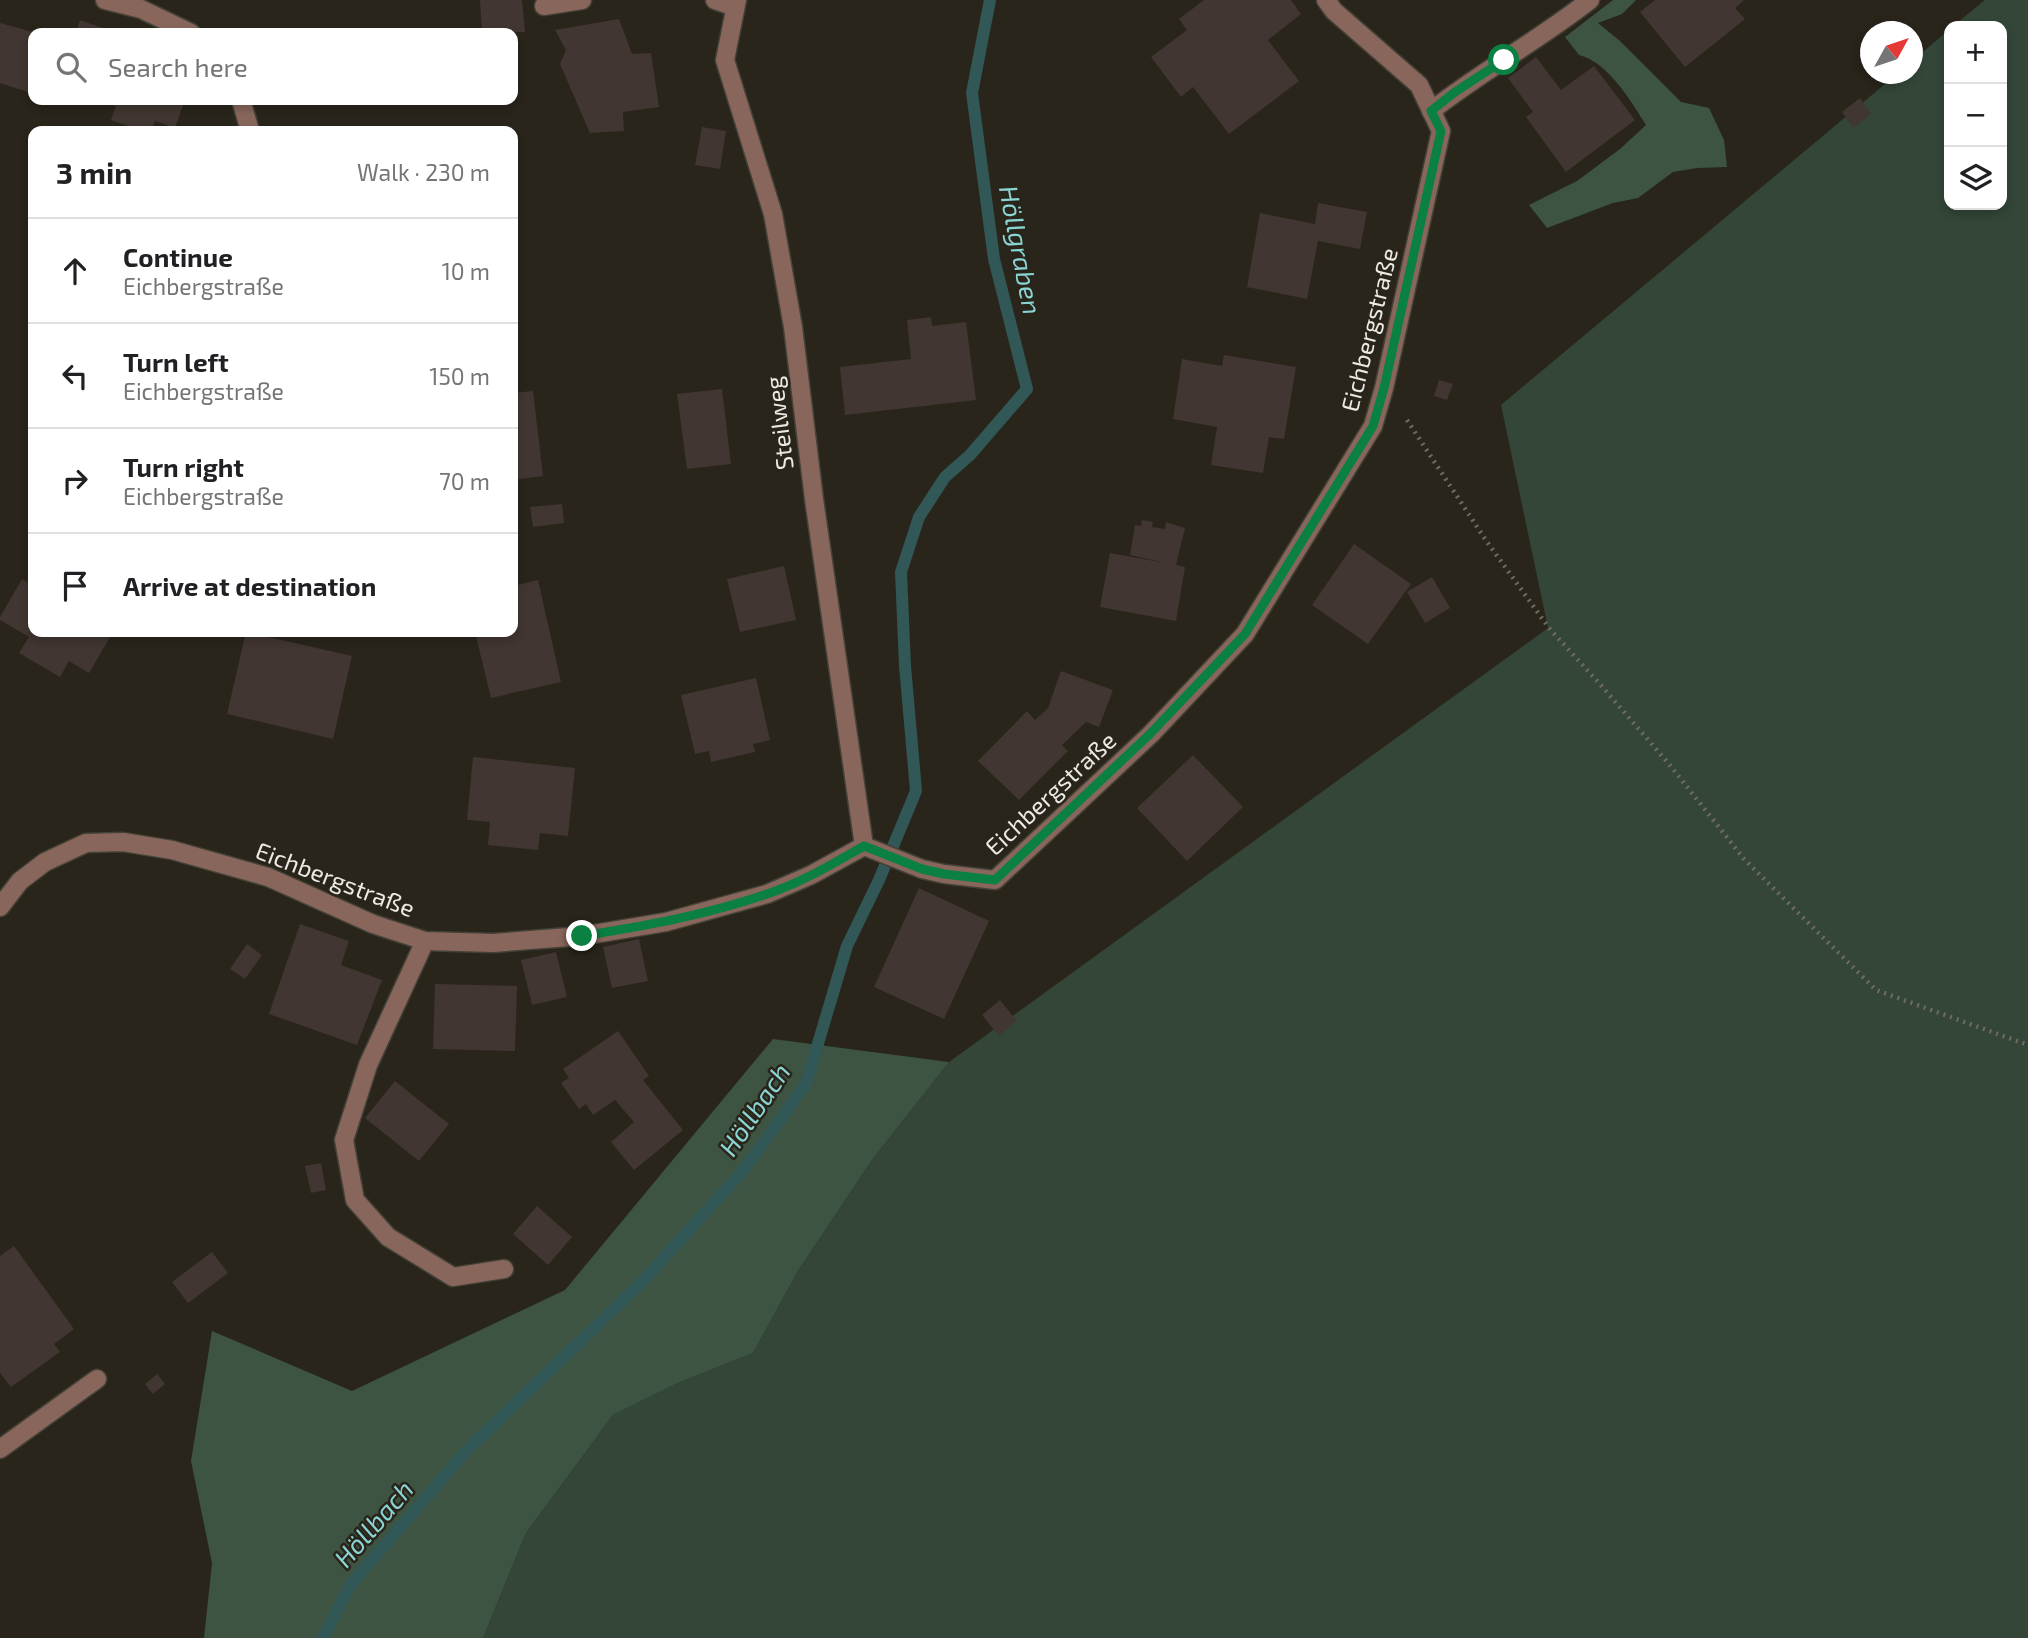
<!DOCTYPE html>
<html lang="en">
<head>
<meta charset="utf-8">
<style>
  :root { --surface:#fff; --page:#f6f6f6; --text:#202124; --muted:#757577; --line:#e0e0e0 }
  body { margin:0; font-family:"Exo 2",sans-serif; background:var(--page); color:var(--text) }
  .controls { position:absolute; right:21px; top:21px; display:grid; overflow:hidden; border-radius:14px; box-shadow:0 4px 10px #0003 }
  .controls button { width:63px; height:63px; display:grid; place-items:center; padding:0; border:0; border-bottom:2px solid var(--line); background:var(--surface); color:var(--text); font:35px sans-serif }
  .compass { position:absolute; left:1860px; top:21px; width:63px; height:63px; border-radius:50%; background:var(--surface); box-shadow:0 4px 10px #0003; rotate:50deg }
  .stop { position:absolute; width:21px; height:21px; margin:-16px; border:5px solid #0b8043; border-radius:50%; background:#fff }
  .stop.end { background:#0b8043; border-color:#fff; box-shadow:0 2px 7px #0008 }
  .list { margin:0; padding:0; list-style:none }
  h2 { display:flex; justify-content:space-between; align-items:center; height:91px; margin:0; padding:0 28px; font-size:30px }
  h2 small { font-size:23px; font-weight:400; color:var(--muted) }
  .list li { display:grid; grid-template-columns:46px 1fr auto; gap:21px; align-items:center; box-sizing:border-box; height:105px; padding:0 28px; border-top:2px solid var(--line) }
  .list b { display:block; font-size:26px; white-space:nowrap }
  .list p { margin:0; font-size:23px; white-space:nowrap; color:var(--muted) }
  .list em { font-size:23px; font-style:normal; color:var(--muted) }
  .icon { flex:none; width:38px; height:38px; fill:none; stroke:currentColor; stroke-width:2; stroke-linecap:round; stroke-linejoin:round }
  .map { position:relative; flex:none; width:2028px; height:1638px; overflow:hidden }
  .search { position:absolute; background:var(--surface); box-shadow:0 4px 10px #0003; left:28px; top:28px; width:490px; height:77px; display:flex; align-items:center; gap:18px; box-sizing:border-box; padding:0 24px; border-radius:14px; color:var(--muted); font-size:26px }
  .panel { position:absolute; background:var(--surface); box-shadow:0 4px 10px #0003; left:28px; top:126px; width:490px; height:511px; border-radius:14px }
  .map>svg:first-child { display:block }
</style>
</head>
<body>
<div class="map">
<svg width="2028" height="1638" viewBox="0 0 2028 1638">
  <rect width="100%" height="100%" fill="#29251b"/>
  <path fill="#334637" d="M1985,0h43v1638h-1545l43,-105 87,-118 65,-32 75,-30 45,-82 74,-111 77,-98 599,-434 -47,-223 396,-331h15l1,-14 36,-30v175h53v-179h-49z"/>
  <g fill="#3c5441">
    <path d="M1613,0h23l-14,14 -24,9 22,18 61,61 28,6 15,32 3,27 -30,1 -24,4 -35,26 -25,5 -66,25 -18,-23 48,-24 43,-32 26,-24c-15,-24 -38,-63 -67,-70l-14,-18z"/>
    <path d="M773,1039l176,23 -77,98 -74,111 -45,82 -75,30 -65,32 -87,118 -43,105h-279l8,-75 -21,-102 21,-130 140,60 213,-101z"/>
  </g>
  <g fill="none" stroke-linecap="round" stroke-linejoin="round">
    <path stroke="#315757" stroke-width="12" d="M323,1638l28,-54 116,-134 178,-171 101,-112 60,-83 41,-138 32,-66 37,-89 -11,-125 -4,-94 18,-55 26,-40 25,-22 57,-66 -33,-130 -22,-166 18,-93"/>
  </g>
  <g fill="#413631">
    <path d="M480,0h42l3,32 -43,1z"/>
    <path d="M1204,0h87l10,14 -33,26 31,41 -70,53 -36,-47 -12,10 -30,-40 36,-27 -8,-11z"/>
    <path d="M1655,0h89l-9,8 10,11 -60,48 -45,-55z"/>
    <path d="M619,19l13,35 19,-1 8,54 -36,5 1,19 -34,2 -30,-69 6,-14 -11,-20z"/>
    <path d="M80,20l37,13h-41z"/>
    <path d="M0,23l33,9v55l-2,6 -31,-10z"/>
    <path d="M1536,57l25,33 33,-24 41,54 -69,52 -40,-55 7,-5 -25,-34z"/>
    <path d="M1860,98l11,16 -18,14 -11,-16z"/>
    <path d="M97,100h88l-10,28 -20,-7 -4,10h-9l-31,-11 5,-14z"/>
    <path d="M702,127l24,4 -6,38 -25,-4z"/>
    <path d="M1318,203l49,9 -7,37 -42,-8 -11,58 -60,-12 13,-74 55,11z"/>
    <path d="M931,317l1,9 34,-4 10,78 -131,15 -5,-48 71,-8 -4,-39z"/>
    <path d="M1224,355l72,12 -12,72 -15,-2 -6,36 -52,-8 6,-38 -44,-8 9,-60 40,7z"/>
    <path d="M1439,380l14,4 -6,16 -13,-4z"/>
    <path d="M722,389l9,75 -44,5 -10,-75z"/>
    <path d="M533,391l10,85 -30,4v-87z"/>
    <path d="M562,504l2,19 -31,4 -3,-20z"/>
    <path d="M1142,520l11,2 -1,5 13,2 1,-7 19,6 -9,37 9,2 -9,54 -76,-14 10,-54 56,10 -36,-8 5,-30 6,1z"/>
    <path d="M1354,544l57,40 -43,60 -56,-39z"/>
    <path d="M784,566l12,54 -56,12 -13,-53z"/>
    <path d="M1432,577l18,31 -25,15 -18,-31z"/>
    <path d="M22,579l11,6v47h80l-24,41 -20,-12 -9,16 -41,-24 10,-16 -29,-17v-3z"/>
    <path d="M538,580l23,102 -70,16 -16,-66h38v-46z"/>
    <path d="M246,632l106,24 -19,83 -106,-25z"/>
    <path d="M1061,671l52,19 -14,37 -13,-5 -24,23 6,6 -49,49 -41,-39 49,-50 8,9 13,-12z"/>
    <path d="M756,678l14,62 -17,4 2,8 -44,10 -2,-11 -14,3 -14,-59z"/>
    <path d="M1193,755l50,52 -56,54 -50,-53z"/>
    <path d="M473,757l102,11 -7,68 -28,-3 -2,17 -50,-5 2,-23 -23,-2z"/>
    <path d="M919,888l70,33 -45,98 -70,-32z"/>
    <path d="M300,924l49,17 -8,24 41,15 -25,65 -88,-31z"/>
    <path d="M639,939l9,42 -36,7 -9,-41z"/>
    <path d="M247,944l15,11 -17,24 -15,-10z"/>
    <path d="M556,952l11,45 -35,8 -11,-45z"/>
    <path d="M435,984l82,2 -2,65 -82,-2z"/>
    <path d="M1000,1000l17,21 -18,15 -17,-21z"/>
    <path d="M618,1031l31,45 -6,4 40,50 -49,40 -23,-28 23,-20 -19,-22 -22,15 -7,-11 -7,5 -18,-26 8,-5 -6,-9z"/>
    <path d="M395,1081l54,43 -30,37 -54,-43z"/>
    <path d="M321,1163l5,27 -15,3 -6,-27z"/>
    <path d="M537,1206l35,31 -24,28 -35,-31z"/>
    <path d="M14,1246l60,83 -20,15 6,8 -49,35 -11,-14v-117z"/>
    <path d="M212,1252l16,21 -40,30 -16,-21z"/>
    <path d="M157,1374l8,10 -12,10 -8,-10z"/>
  </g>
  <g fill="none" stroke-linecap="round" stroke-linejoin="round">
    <defs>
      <g id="minor">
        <path d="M105,0l36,9 50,24"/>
        <path d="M715,0l20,7"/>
        <path d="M737,0l-12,60 48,154 20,113 21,172 50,347"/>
        <path d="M544,6l38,-6"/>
        <path d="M241,100l9,31"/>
        <path d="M1431,111c51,-40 108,-71 159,-111"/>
        <path d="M0,907l20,-26 25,-19 41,-19 37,-1 49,8 96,27 105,47 52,17 68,2 89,-7 84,-14 101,-28 44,-19 53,-29 58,23 22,5 51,6 156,-146 94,-100 128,-208 11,-38 57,-257 -22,-46 -85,-74 -8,-11"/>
        <path d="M425,941l-57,124 -24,75 11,60 33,37 65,40 51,-8"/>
        <path d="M0,1449l97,-70"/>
      </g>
    </defs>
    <use href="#minor" stroke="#444137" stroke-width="21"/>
    <path stroke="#6f6b63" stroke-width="4.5" stroke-dasharray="2 5" stroke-linecap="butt" d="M1407,420l78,119 64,89 50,55 70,81 75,95 132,131 152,55"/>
    <use href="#minor" stroke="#88665c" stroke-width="18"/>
  </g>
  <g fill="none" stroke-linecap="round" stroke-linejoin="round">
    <path stroke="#0b8043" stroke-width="9" d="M582,936c62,-10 125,-21 185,-42 34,-11 65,-30 97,-48l58,23 22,5 51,6 155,-146 95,-100 128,-208 11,-38 57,-257 -10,-20 24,-19 49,-32"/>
  </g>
  <g text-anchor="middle" stroke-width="5" stroke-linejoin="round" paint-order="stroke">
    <g font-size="24" fill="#eceae4" stroke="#29251b">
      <text transform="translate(1370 330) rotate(-76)" y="8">Eichbergstraße</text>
      <text transform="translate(780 423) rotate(-97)" y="8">Steilweg</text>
      <text transform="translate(1051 794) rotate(-43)" y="8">Eichbergstraße</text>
      <text transform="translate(335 880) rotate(21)" y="8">Eichbergstraße</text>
    </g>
    <g font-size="26" font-style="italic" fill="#8ad4d4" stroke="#29251b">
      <text transform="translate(1020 250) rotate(79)" y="9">Höllgraben</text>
      <text transform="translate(755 1110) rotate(-56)" y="9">Höllbach</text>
      <text transform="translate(374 1524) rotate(-49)" y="9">Höllbach</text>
    </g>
  </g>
</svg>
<div class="controls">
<button>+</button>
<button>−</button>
<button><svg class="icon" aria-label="layers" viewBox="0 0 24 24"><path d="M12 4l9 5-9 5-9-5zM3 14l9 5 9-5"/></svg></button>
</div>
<svg class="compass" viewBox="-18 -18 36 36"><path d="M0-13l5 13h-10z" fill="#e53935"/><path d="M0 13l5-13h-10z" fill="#757577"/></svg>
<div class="stop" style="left:1504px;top:60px"></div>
<div class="stop end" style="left:582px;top:936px"></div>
<div class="search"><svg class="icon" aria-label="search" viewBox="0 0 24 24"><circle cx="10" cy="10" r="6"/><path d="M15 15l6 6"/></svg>Search here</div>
<section class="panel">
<h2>3 min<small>Walk · 230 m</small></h2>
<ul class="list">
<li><svg class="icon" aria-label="ahead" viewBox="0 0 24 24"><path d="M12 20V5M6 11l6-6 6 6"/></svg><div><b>Continue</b><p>Eichbergstraße</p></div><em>10 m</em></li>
<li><svg class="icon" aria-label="left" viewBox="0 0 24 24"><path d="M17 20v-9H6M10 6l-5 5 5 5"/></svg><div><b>Turn left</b><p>Eichbergstraße</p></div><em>150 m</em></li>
<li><svg class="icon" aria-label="right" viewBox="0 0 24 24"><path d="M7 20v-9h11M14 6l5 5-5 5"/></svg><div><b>Turn right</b><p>Eichbergstraße</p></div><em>70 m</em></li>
<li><svg class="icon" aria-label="arrive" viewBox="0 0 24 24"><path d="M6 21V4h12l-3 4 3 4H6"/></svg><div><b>Arrive at destination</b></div></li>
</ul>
</section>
</div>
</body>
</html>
